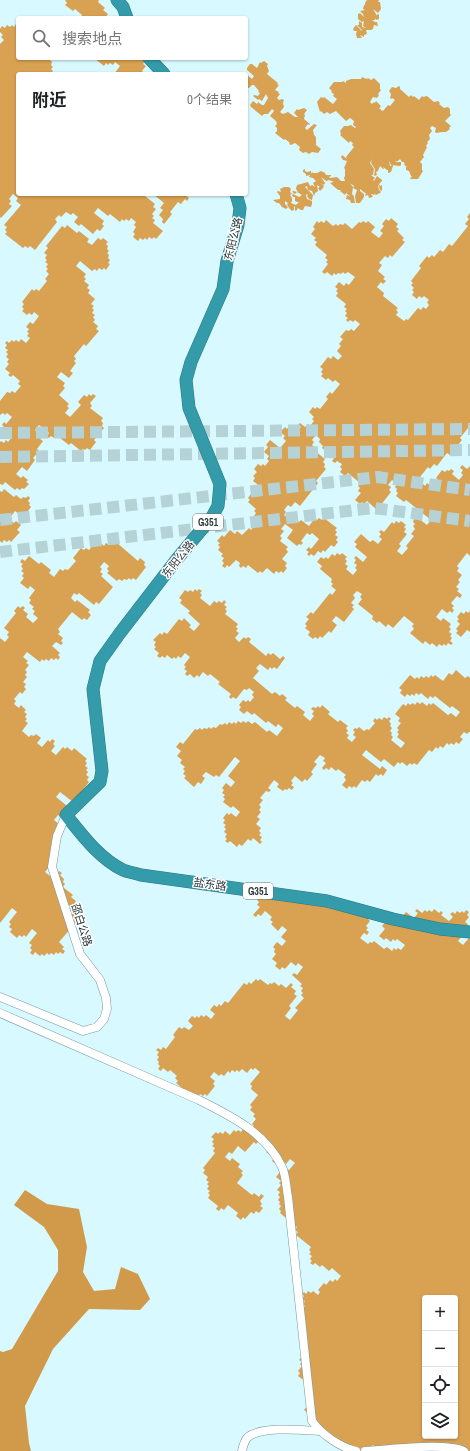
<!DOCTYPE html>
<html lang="zh">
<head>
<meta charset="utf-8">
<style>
  :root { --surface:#fff; --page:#f2f2f2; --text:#202124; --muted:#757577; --line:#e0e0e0 }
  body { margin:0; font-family:"Archivo Narrow","Noto Sans SC",sans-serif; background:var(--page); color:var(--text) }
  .controls { position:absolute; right:12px; bottom:12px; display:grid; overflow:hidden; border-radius:4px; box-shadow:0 1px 3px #0004 }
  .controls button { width:36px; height:36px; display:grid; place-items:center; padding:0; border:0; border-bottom:1px solid var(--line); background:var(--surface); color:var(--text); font:20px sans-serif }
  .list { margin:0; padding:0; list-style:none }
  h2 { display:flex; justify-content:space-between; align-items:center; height:52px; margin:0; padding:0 16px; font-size:17px }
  h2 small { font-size:13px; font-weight:400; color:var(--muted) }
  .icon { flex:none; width:22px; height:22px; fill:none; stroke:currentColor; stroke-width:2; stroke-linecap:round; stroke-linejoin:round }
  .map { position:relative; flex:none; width:470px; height:1451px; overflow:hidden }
  .search { position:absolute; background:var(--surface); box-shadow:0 1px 3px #0004; left:16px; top:16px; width:232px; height:44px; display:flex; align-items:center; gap:10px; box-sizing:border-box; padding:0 14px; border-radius:4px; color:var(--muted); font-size:15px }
  .panel { position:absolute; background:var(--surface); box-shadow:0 1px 3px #0004; left:16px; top:72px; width:232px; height:124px; border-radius:4px }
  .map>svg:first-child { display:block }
</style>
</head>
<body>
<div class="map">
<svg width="470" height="1451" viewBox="0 0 470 1451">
  <rect width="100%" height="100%" fill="#d8f9ff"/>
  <g fill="#d9a152" fill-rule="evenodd">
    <path d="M65,0h34l-1,2 7,6 -2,2 5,4 -3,4h-25l2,-3 -7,-6 -2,2 -8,-6 2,-2z"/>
    <path d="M367,0h12l-1,2h2l1,7 -3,4 -5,-4 3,5v1l3,-1v5l-3,1 -1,-2v2h-3l3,2h2l1,4 -4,-1 -1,4 -2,1h-5l1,4 -3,1v2l-4,-2 2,3h-5l-1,-4 1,-3h-3l-1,-2 3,-4 5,5 -1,1 2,-1 -5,-5h2v-4l3,2v4l4,1 -3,-2 1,-5 -2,1 -4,-3v-5l2,-1 4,4 -1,-3 -3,-3 5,-1 -2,-1 1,-4h1v-2z"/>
    <path d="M16,24l2,2v32h34l-2,2 2,2 -1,3 2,2 -2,2 2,2 -2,3h-33v120h129l-2,2 10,8 -2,3 3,2 -4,5 2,2 -2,2 3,2 -2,3 10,8 -7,8 -2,-2 -2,2 -3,-2 -2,3 -2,-2 -2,2 -3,-2 -2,3 -5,-4 2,-3 -2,-2 3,-5 -2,-2 2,-3 -5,-4 -2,3 -3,-2 -2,2 -2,-2 -2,3 -10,-8 -2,2 -10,-8 -4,5 10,8 -2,3 2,2 -4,5 -3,-2 -4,5 -12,-10 -2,2 -5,-4 4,-5 -5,-4 -2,2 -5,-3 -5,5 -2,-2 -4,4 2,3 -22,28 -5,-4 -2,2 -3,-2 -2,2 -18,-14 2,-2 -2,-2 2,-3 -3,-2 17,-20 -5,-4 2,-3 -5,-4 -4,5 2,2 -2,3 3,2 -11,12 -1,-1v-173l4,-4 -3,-3 2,-2 -3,-3v-3l2,-3 3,2 2,-3 3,2 2,-2 2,2z"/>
    <path d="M94,58h50l-1,1 2,2 -2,3 3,2 -4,5 3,3h-31l6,-8 -5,-4 -2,3 -3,-2 -2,2 -2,-2 -2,3z"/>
    <path d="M264,61l4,3 -1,2 2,5 -2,3 11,9 -1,1 2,1 -4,5 4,2 -1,1 2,1 -3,4 2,2 3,-1 2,1 -1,3 1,4 -4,5 3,2 5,-2 7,5h3l-4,-4 3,-4 1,1 6,-2 3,2 -3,4 1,1 -1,4 6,5 -1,1 -1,-1 -3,4 2,2 7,-6 3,1 -4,5 1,5 2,2v8l5,4 -3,4 -6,-1 -3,2 -3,-2 -3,1 -4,-3 1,-3 -5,-4 -4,2 -2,-1 1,-1 -5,-4 -1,1 -9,-7 2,-2v-3l-2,-2 2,-2 -1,-3 -6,-5 4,-5 -2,-2 -4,5h-4l-2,2 -11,-9 -1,-2 3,-4 4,3 1,-2 4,3h2l4,-7 -2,-4 -4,7 -3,-2 -1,1 -5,-4 1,-1 4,1 2,-3 -2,-1 1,-1 -5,-6h-2l-3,3h-3v-12l1,-1 5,4 2,-3 -7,-6v-2l3,-4h2l5,4 3,-6 1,1z"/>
    <path d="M362,77l5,2 1,-1 3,2 3,-2 6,6v5l1,1 -3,4 1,1 -2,3 -4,-1 -3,5 2,2 2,-2 1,1 1,-2 5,5 -2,3h2v2l1,-1 1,1 5,-6 2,1 5,-6 -3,-2 -1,1 -1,-1 1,-4 -2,-3 3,-4 4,1 3,-2 1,1v2l9,8 2,-2 2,2 1,-1 5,4 3,-4 1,1 4,-1 7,6 4,-1 2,2 -1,1 5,4 4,-1 2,2v5l1,1 -6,6 6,5 -2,2 1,1 -4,3h-4l-6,1 -1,-1 1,-4 -4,-2 -2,2 2,3 -3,4 1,4 -3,3 1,1 -2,3 1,1 -4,8 1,2 -4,5 2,2v6l1,1 -5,8h-8l2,-3h-1l-2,-5 -3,-1v-3h2l-3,-1 -1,-4h-2l-2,-3 -2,2h-3l2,1h4v3l-1,1 -9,-1 -2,-4 1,5 3,-1v1l-2,6 -3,1v-3h-1l-4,-3 1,2h-1l-3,-3 -2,5 -2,1 1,3 -3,1 1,-7 -4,-6 1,-4 -2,4 4,6 -1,6h-2l4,3 -2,2 1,1 3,-5 5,4v1l-3,3 1,2 2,-1v6l-2,-1 -1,-4 -1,-1 1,5 2,2 -1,1 -4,2 -2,-2 1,2 -4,-1 2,3 -4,1 -1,-3 -3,1 1,-3h-1l-5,-4v2l4,3v3l-4,6h-4l-1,-7 2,-6 -4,-2 1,-2 -4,-3 3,4 -1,7c3,3 2,5 3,9h-4l-1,-3 -4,-1 1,-4 4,2 -5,-4 -1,2 -5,-4 1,-1h-3l-8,-7 4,-1 -5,-2 -3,1 -5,-4 4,6 -1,2 -3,-2 3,3 -1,2 -3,3 -2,-3 2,-1 -3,-2 1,6 -3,2 -1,3 -2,-5 -4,-1 -1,-4 -2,1 8,8 -1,5 -3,-1 -2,-3 1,-1 -1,-1 -1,1 1,4 5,2v3l-1,3 -6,-1 -2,4h-2l-3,-2 -1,2 -2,1v-4l-1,-1v4l-2,1 -3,-3 -2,-4 1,-1 -3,-2v3l3,3 -2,2 -4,-2 -3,-4h-2l-4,-3 7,-1v-3l-3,-4 1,-1 3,1 -1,-3 4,-2h5l2,2 -2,1 2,-1 -1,3 2,2 -2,1 2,3v3l-1,2 5,2 3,-3h-2l-2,-1v-4h-2l-1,-2 1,-1 6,3 3,-2 -5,-3 -2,2 -3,-2 1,-1 5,1 -2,-3 1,-4 11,-3 2,4 2,-1 3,2 -2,-4 3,-2 -3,-3 -4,-1 1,-2 -4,1v-2l-3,-2v-2l2,-1v2l2,1 4,-1v3l1,-2 1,1h4l4,-2 4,2 1,2h5v1l-2,1 1,1 7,-1 4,4h4l-1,-3 1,-2v-7l1,1 -2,-2 3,-7 -4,-1 -2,-3 1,-2 5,4 -1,-2 8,-10 -2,-2 1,-2 -3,-2 -1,2 -9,-8 1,-1 -1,-3 4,-5h4l3,-1 4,3 1,-1 -3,-2 1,-4 -4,-3 -4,3 -10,-10 -6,3 -3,-2 -3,2 -3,-3 -1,1 -3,-10 4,-5 2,1 1,-1 9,7 4,-5 -4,-3 1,-2 -3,-2 1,-1 -3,-3 5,-6h8l1,-1 3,2v-2l5,-2h10z"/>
    <path d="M153,194h26l3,2 2,-2 5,4 -2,3 -2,-2 -4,5 -3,-2 -8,10 2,2 -8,10 -2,-2 1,-3 -4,-4 4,-5 -3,-2 4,-5z"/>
    <path d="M470,213v217l-2,-2 -8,10 2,2 -4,5 2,2 -2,3 -2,-2 -6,7 -3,-2 -10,13 -3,-2 -4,5 -2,-2 -12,15 4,4 3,-2 2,2 2,-3 5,4 6,-7 -2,-2 6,-8 3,2 2,-2 2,1 2,-2 3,2 -2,3 7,6 4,-5 -2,-2 2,-3 -3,-2 2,-3 5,4 3,-3v90l-3,-3 -10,13 2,2 -2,3 5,4 -4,5 2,2 -4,5 3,2 -2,2 5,4 -2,3 -3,-2 -6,7 3,3 -2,2 2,2 -2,3 -2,-2 -3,2 -5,-4 -6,8 5,4 2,-3 8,6 -2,3 2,2 -2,3 3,2 -2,2 2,2 -2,3 3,2 -2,2 -3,-2 -2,3 -2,-2 -2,2 -3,-2 -2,3 -5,-4 -2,2 -5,-4 -2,3 -13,-11 4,-4 -2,-3 2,-2 -10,-8 -11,12 -5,-4 -2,3 -7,-6 -2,2 -5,-4 1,-3 -15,-12 4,-5 -2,-2 2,-3 -5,-3 -4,4 2,3 -4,5 3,2 -2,2 2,2 -10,13 -8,-6 -4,5 5,4 -6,8 -2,-2 -7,7 -2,-2 -2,3 -3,-2 -2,2 -5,-4 2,-3 -5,-4 2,-2 -2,-2 4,-5 -3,-2 5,-5 2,2 17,-21 2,2 4,-5 -5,-4 2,-2 -2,-2 1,-3 -12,-10 2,-3 -5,-4 4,-5 3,2 2,-2 2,2 4,-5 3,2 2,-3 3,2 2,-2 5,4 -2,2 2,2 -2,3 3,2 -2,3 7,6 4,-5 -2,-2 2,-3 -3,-2 2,-3 -2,-2 2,-2 7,6 4,-5 -12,-10 2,-3 -3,-2 7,-8 9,8 3,-2 5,4 4,-5 -3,-2 2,-3 -2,-2 2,-2 3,2 8,-10 2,2 2,-3 3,2 2,-2 5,4 -2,2 2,2 -2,3 3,2 -8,10 2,2 -4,5 5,4 6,-7 -2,-2 8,-10 -3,-2 4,-5 -2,-3 2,-2 -2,-2 1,-3 -2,-2 2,-2 13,10 4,-5 -25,-20 -2,2 -8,-6 2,-3 -2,-2 1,-2 -2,-2 2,-3 -5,-4 -4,5 3,2 -2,3 2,2 -14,18 -10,-9 -3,3 -2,-2 -2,2 -5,-4 6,-7 -3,-2 2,-3 -2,-2 2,-3 -12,-10 -3,3 -5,-4 2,-3 -2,-2 2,-3 -5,-3 -2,2 -3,-2 2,-3 -12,-10 1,-2 -4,-4 1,-3 -4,-4 -4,5 2,2 -2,3 5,4 -2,2 10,8 -2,3 2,2 -1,3 2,2 -10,12 2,2 -18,23 -5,-4 -4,5 -3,-2 -4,5 2,2 -2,3 10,8 3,-3 2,2 2,-2 8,6 6,-8 2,2 2,-2 3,2 2,-2 13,10 -2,2 2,2 -2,3 3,2 -2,3 2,2 -4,5 -3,-2 -6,7 -2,-2 -2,3 -3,-2 -4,5 -3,-2 -2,2 -2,-2 2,-2 -3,-2 3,-3 2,2 8,-10 -7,-6 -2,2 -3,-2 -6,8 2,2 -2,2 -2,-1 -2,2 -10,-8 6,-8 -8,-6 -4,5 3,2 -4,5 2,2 -2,3 8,6 -2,2 2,3 -6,7 5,4 -2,3 2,2 -4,5 -2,-2 -2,2 -3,-2 -2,3 -7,-6 -5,5 -2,-2 -2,2 -10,-8 -2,3 -3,-2 -2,2 -2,-2 1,-3 -4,-3 -7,7 -2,-2 -2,3 -3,-2 2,-3 -2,-2 2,-3 -3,-2 2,-2 -5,-4 2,-3 -2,-2 2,-2 -3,-2 5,-6 2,2 6,-7 5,4 2,-3 5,4 7,-7 2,2 4,-5 -2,-2 4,-5 -3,-2 2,-3 -2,-2 2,-2 -8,-7 2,-2 -2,-2 6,-8 3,2 4,-5 -8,-6 2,-3 -2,-2 4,-4 -3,-3 4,-5 3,2 2,-2 2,2 4,-5 -2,-2 2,-3 -5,-4 4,-5 -2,-2 4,-5 10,8 6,-7 -3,-3 2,-2 -5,-4 5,-5 2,2 2,-3 8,6 4,-5 -3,-2 2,-2 5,4 3,-3 2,2 4,-5 -2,-2 2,-2 -5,-5 4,-5 2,2 2,-2 3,2 8,-10 -2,-2 4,-5 2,2 8,-10 -5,-4 -2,2 -5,-4 -2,2 -5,-4 2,-2 -2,-2 2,-3 -3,-2 8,-10 3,2 2,-3 5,4 4,-4 -5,-5 4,-5 -2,-2 4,-5 -3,-2 6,-7 3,1 2,-2 3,2 6,-7 -5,-4 -2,2 -3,-2 -2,2 -2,-2 2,-2 -3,-2 2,-3 -2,-2 2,-2 -3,-2 2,-3 -10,-8 2,-3 -2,-2 2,-2 -3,-2 4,-5 5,4 2,-3 3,2 6,-8 -7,-5 -3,2 -2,-2 -2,2 -3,-1 -2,2 -2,-2 -2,3 -5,-4 -2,2 -3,-2 6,-8 -2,-2 2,-2 -3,-2 2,-3 -12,-10 2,-3 -3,-2 2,-2 -5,-4 4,-5 -2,-2 4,-6 2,2 2,-2 3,2 2,-3 7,6 3,-2 2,2 2,-2 3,1 2,-2 7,6 7,-7 2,1 2,-2 3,2 2,-2 7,6 -4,5 8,6 4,-5 -3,-2 4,-5 -2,-2 4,-5 3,2 2,-3 7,6 -2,3 3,2 -2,2 7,7 -2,2 3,2 -13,15 -2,-2 -2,3 -3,-2 -6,7 3,2 -4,6 7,6 -2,2 3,2 -3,3 -2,-2 -4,5 7,6 -1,3 15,12 -2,2 2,2 -2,3 8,6 2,-2 2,1 10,-12 3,2 2,-3 3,2 3,-4 -2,-3 2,-2 -5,-4 -2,2 -3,-2 -2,3 -5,-4 2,-3 -2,-2 2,-2 -3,-3 2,-2 -2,-2 10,-13 -2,-2 8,-10 2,2 3,-3 2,2 6,-7 3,2 6,-8 3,2 16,-20 -3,-2 4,-5 -2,-2z"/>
    <path d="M67,225l10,8 2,-2 10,8 -2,3 5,3 6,-7 3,2 2,-2 5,4 -2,2 2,2 -1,3 2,2 -2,2 2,2 -1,3 2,2 -2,3 2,1 -4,6 -2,-2 -2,2 -3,-2 -2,3 -2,-2 -3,2 -12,-10 -4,5 10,8 -2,3 2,2 -2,2 5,4 -2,3 3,2 -2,3 7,6 -4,5 3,2 -2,2 2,2 -2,3 3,2 -2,2 2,3 -2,2 5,4 -2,3 3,2 -13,15 -2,-2 -10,12 2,3 -2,2 2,2 -6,8 3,2 -4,5 -8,-6 -4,5 8,6 -2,3 2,2 -6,7 10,9 -2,2 2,2 -4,5 5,4 11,-12 -3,-3 6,-7 3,2 2,-3 2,2 2,-2 3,2 -6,7 2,3 -2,2 13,10 -2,3 2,2 -1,3 2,2 -10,12 2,2 -6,8 -3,-2 -2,2 -2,-1 -2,2 -10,-8 -2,2 -13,-10 -2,3 -3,-2 -2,2 -2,-2 2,-3 -10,-8 -4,5 7,7 -2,2 3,2 -6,8 2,2 -6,7 2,2 -8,11 -5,-4 -6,7 5,4 2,-2 5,4 -2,2 3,2 -5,5 -2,-1 -2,2 -3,-2 -2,2 -10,-8 -2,3 -3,-1v-42l1,-1 3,2 2,-3 2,2 4,-5 -10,-8 2,-2 -2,-2 2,-3 2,2 6,-7 -5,-4 -2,2 -2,-2 -3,2v-14l7,-9 3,1 2,-2 3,2 6,-7 -3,-2 2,-3 -7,-6 -2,2 -3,-2 2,-2 -5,-4 4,-5 -2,-2 2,-3 -3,-2 2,-3 -2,-2 2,-2 -3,-2 2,-3 -2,-2 2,-2 2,2 3,-3 2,2 2,-2 3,2 2,-3 5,4 4,-5 -3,-2 2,-3 -2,-1 2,-3 -3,-2 4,-5 3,2 6,-8 -5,-4 -2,3 -3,-2 -2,2 -5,-4 2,-2 -2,-2 2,-3 -2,-2 10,-13 2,2 2,-2 3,2 8,-10 -2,-2 4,-5 -3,-3 2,-2 -2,-2 2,-3 -3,-2 2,-2 -2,-2 2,-3 -3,-2 4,-5 -2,-2 16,-20 3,2z"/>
    <path d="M4,489l10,8 2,-2 5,4 2,-2 3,1 2,-2 2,2 -2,3 2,2 -1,2 2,2 -8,10 -8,-6 -6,8 5,4 2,-2 5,4 -4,5 3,2 -9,10 -2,-2 -2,2 -3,-2 -2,3 -2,-2v-50l2,1z"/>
    <path d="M116,542l22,19 2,-3 5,4 -1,3 2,2 -10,13 -3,-2 -2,2 -2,-2 -2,2 -3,-1 -2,2 -3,-2 -2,2 -10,-8 2,-2 -2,-2 2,-3 -5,-4 -4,5 2,2 -2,3 3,2 -2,2 12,11 -14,17 -3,-2 -2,3 -15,-12 -2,2 -3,-2 -3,5 4,4 2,-2 13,10 -2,2 3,3 -4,5 -3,-2 -2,2 -10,-8 -14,17 2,3 -2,2 5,4 -2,3 2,2 -2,2 -5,-3 -4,4 8,7 -2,2 2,2 -2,3 -2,-2 -2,2 -3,-2 -2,3 -3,-2 -2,2 -2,-2 -2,3 -13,-10 -4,5 5,4 -2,2 3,2 -4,5 2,2 -2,3 2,2 -4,5 3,2 -2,3 2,2 -4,5 -2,-2 -6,7 2,2 -2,3 5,4 2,-3 5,5 -2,2 3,2 -2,3 2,2 -2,2 3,2 -6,8 7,6 2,-2 3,1 2,-2 5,4 -4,5 5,4 6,-7 2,2 2,-3 3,2 -2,3 2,2 -4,5 5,4 7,-8 2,2 2,-2 5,4 2,-3 13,11 -2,2 2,2 -2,3 3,2 -2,2 2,2 -2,3 3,2 -2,3 2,2 -16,20 -13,-10 -4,5 15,12 -8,10 -5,-4 -4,5 7,6 -8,36 -8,10 5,4 4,-5 3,2 2,-2 3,2 -2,2 4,4 -1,3 2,2 -2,3 10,8 -2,2 5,4 -2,3 2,2 -1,2 2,3 -2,2 2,2 -2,3 3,2 -19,22 5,5 -2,2 3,2 -2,3 -3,-2 -2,2 -2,-2 -2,3 -3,-2 -2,2 -2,-2 -3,3 -2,-2 -2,2 -5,-4 -2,3 -3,-2 2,-3 -2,-2 2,-3 -3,-2 8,-10 -5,-4 -6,8 -2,-2 -2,2 -3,-2 -2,3 -7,-6 2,-3 -3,-2 2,-3 -2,-2 8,-10 -5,-4 -12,15v-285l5,4 4,-5 -2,-2 2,-3 -5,-4 12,-15 -2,-2 4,-5 2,2 3,-2 2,2 -2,2 5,4 -2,3 7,6 5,-5 -5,-4 2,-3 -3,-2 2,-2 -5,-4 2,-3 -2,-2 6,-8 -5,-4 -2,3 -8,-6 4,-5 -2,-2 2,-3 -3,-2 2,-2 -2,-3 2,-2 -3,-2 2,-3 3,2 4,-5 10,8 2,-2 10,8 -2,3 5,4 6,-8 3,2 2,-2 3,1 8,-9 -3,-3 8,-10 3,2 2,-2 3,2 4,-5 2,2 2,-3 3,2 2,-2 2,2 2,-3 3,2 2,-2 3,2z"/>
    <path d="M195,589l2,2 2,-2 3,2 -2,2 2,2 -2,3 10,8 4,-5 3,2 2,-2 3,2 2,-3 2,2 -2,3 3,2 -2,2 2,2 -2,3 13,10 -2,3 2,2 -2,2 3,2 -4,5 4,4 5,-5 2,2 2,-2 3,2 -2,3 17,14 2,-3 3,2 2,-2 7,6 3,-3 2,2 -8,11 -3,-2 -2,2 -2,-2 -2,3 -8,-6 -4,4 3,3 -6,7 19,16 3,-2 5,4 2,-2 5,4 -2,2 10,8 2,-2 8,6 -2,3 7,6 4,-5 -2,-2 2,-3 -3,-2 2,-2 3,1 2,-2 2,2 2,-3 8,7 -2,2 10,8 2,-2 8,6 -2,2 2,3 -2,2 3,2 -2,3 5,4 4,-5 -3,-2 2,-3 -2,-2 2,-2 2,1 2,-2 5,4 3,-2 2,1 6,-7 -2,-2 2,-3 2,2 2,-2 3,2 2,-3 3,2 2,-2 2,2 -2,2 2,3 -1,2 2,2 -2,3 2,2 -1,2 2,2 -2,3 10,8 4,-5 -8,-6 2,-3 -2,-2 2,-2 -2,-2 4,-5 -3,-2 2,-3 -5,-4 8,-10 3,2 2,-3 2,2 3,-2 2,2 2,-3 3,2 2,-2 5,4 2,-3 2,2 2,-2 15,12 3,-2 5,4 4,-5 -8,-6 -2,2 -15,-12 -2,2 -3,-2 -2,3 -7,-6 -2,2 -3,-2 -2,3 -2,-2 -2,2 -3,-2 -2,3 -5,-4 2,-3 -3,-2 11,-13 5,4 2,-2 2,2 2,-3 3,2 2,-2 3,2 2,-3 2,2 2,-2 8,6 6,-8 3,2 4,-5 9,8 3,-2 2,2v54h-1l-2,2 -3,-2 -4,5 3,2 -4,5 -3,-2 -2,3 -3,-2 -2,2 -2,-2 -4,5 -3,-2 -2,3 -2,-2 -4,5 -3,-2 -12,15 -3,-2 -2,2 -2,-2 -3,3 -5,-4 -2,2 -2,-2 -4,5 -10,-8 -3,3 -15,-12 -4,5 18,14 2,-3 5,4 -4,6 -2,-2 -3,2 -2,-2 -6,8 -3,-2 -2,2 -3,-2 -6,8 -2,-2 -2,2 -3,-2 -2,3 -5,-4 4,-5 -2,-3 2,-2 -8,-6 -2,2 -5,-4 -2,3 -3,-2 -2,2 -2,-2 4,-5 -3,-2 2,-3 -5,-3 -6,7 3,2 -6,8 2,2 -6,7 -2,-2 -3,3 -7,-6 -4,5 2,2 -2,2 3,2 -2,3 -3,-2 -2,2 -2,-1 -2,2 -6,-4 2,-3 -5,-4 -6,8 3,2 -2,2 -3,-1 -6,7 3,2 -4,5 2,2 -2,3 2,2 -4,5 3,2 -4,5 5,4 -2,3 2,2 -2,2 3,2 -2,3 2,2 -2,2 -7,-6 -2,3 -3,-2 -6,7 -3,-2 -2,3 -7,-6 -2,2 -3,-2 2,-2 -2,-2 2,-3 -3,-2 2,-3 -2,-2 2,-2 -3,-2 2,-3 -2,-2 4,-5 2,2 2,-2 5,4 4,-5 -7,-6 -2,2 -8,-6 2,-3 -2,-2 2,-2 -3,-2 2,-3 -2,-2 4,-5 5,4 4,-5 -7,-6 12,-15 -5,-4 -16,20 -3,-2 -2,2 -8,-5 -4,4 3,2 -4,6 -3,-2 -4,5 -10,-9 2,-2 -3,-2 2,-3 -2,-2 2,-2 -5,-4 2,-3 -5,-4 4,-5 -5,-4 4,-5 3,2 12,-15 2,1 3,-2 2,2 2,-2 3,1 2,-2 2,2 2,-2 3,1 4,-4 2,1 3,-2 2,2 2,-3 3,2 2,-2 2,2 2,-3 3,2 2,-2 3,2 2,-2 4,3 3,-2 12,10 2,-2 8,6 6,-8 -5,-4 -2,3 -8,-6 -2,2 -12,-10 -2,2 -5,-4 -3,3 -5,-4 2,-3 -2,-2 4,-5 3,2 2,-2 2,2 4,-5 -2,-2 2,-3 -5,-4 -2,2 -3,-1 -8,10 -3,-2 -2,2 -2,-2 2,-3 -13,-10 2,-2 -10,-8 -2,2 -5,-4 -4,5 -2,-2 -3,3 -4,-4 -3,2 -2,-2 2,-3 -3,-2 2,-2 -2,-2 6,-8 -5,-4 -4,5 -3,-2 -2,3 -2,-2 -2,2 -5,-4 -2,3 -3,-2 -2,2 -3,-2 2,-3 -5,-4 2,-2 -2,-2 2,-3 -3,-2 7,-7 2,2 2,-3 3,2 12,-15 3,2 2,-3 7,7 -2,2 5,4 6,-7 -12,-11 2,-2 -10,-8 2,-3 -3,-2 6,-8 3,2 2,-2 3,2z"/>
    <path d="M466,611l2,2 2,-2v21l-3,-2 -6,7 -5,-4 2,-2 -2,-2 4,-5 -3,-3 2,-2 -2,-2 4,-5 3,2z"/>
    <path d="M265,890l38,6 12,10c5,-6 15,-4 20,-9l8,6 27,13 -2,3 2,2 -4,5 2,2 -2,2 3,2 -2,3 -3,-2 -4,5 8,6 2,-2 2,1 2,-2 10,8 3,-2 5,4 2,-3 2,2 2,-2 3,2 4,-5 -8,-6 -2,2 -2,-2 -2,3 -5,-4 -2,2 -5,-4 6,-7 -3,-3 6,-7 14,-2 4,-5 8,6 4,-5 -3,-2 2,-2 5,4 3,-3 2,2 2,-2 3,2 2,-3 5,4 2,-2 2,2 -2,2 8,6 4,-4 -3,-3 3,-2 2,2 2,-3 3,2 2,-2 2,2 2,-3 3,2 -2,3 2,2 -4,5 3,2 -2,3 2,2 -10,12 5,4 6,-7 1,1v512h-11l-21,-4 -4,4c-2,-1 -3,-2 -6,-3 -7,-3 -9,0 -16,-5l-4,5 -30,1 -5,-4 -4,5h-5l-2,-2 -3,3h-15l-36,-30 2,-2 -3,-2 2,-3 -5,-4 6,-8 -5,-4 2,-2 -2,-2 2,-3 -3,-2 2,-2 -2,-2 2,-3 -8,-6 2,-3 -2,-2 4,-5 -2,-2 2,-2 -3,-2 8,-10 -6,-39 4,-5 -2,-2 2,-3 -3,-2 2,-3 -2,-2 2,-2 2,2 2,-3 3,2 2,-2 5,4 2,-3 -2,-2 6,-7 2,2 4,-5 3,2 2,-3 2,2 4,-5 -9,-8 -3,3 -7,-6 -2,2 -5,-4 -2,2 -3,-2 2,-2 -2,-2 2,-3 -3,-2 2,-2 -2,-2 2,-3 -15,-12 2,-3 -3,-2 2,-3 -17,-14 1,-2 -2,-2 2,-3 -2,-2 1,-2 -2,-2 2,-3 -2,-2 2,-3 -3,-2 4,-5 -2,-2 2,-2 -5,-4 4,-5 6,-3 3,1 6,-7 -5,-4 -4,5 -2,-2 -7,3 -5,-4 2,-3 -8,-6 2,-2 -10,-8 -2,2 -2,-2 -9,10 -7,-6 -6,8 -3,-2 -4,5 5,4 2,-3 8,6 -2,3 5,4 -2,2 2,2 -6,8 15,12 2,-2 5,4 2,-3 3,2 -4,5 2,3 -2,2 3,2 -4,5 -3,-2 -2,3 -3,-2 -6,7 -2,-2 -2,3 -5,-4 2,-3 -10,-8 -4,5 -3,-2 -2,3 -3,-2 2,-3 -10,-8 2,-3 -2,-2 2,-2 -3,-2 2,-3 -2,-2 2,-2 -3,-2 2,-3 -5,-4 2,-3 -2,-2 12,-15 -2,-2 2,-3 -3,-2 2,-2 -2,-2 2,-3 -3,-2 5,-5 2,2 2,-2 3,2 2,-3 5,4 4,-5 2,2 2,-2 3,2 2,-3 3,2 2,-2 2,2 4,-5 -2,-2 4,-5 -3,-3 2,-2 -5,-4 2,-3 -2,-2 8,-10 -7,-6 1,-3 -2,-2 10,-12 -5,-4 -2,2 -2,-2 -4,5 -5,-4 -3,3 -2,-2 -2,2 -3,-2 -2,3 -2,-2 -4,5 -3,-2 -2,2 -5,-4 -4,5 5,4 -2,3 2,2 -8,10 -2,-2 -2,2 -3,-2 -2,3h-5l-17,-14 2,-2 -3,-3 2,-2 -7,-6 -2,2 -5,-4 -2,3 -3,-2 2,-3 -2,-2 1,-2 -2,-2 2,-3 -2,-2 2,-3 -3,-2 2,-2 3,2 2,-3 3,2 9,-12 -2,-2 6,-8 3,2 2,-2 5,3 4,-4 -5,-5 4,-5 3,2 2,-2 2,2 2,-3 3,2 2,-2 5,4 4,-5 -5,-4 4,-5 3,2 2,-3 2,2 4,-5 3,2 16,-20 3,2 2,-3 2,2 5,-5 2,2 2,-2 8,6 2,-2 2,1 2,-2 5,4 2,-2 5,4 5,-5 2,2 -2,2 5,4 -2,3 3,2 -8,10 2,2 -6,8 5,4 8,-10 -3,-2 9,-10 -3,-3 2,-2 -2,-2 2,-3 -3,-2 2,-2 -10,-9 2,-2 3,2 6,-8 -5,-4 -2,3 -5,-4 -6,7 -3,-2 -2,3 -5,-4 2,-3 -5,-4 4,-5 -2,-2 1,-3 -2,-2 4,-5 5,4 4,-5 -5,-4 6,-7 -5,-4 -4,5 -7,-7 2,-2 -3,-2 2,-3 -7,-6 -4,5 -3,-2 -2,3 -3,-2 7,-8 -3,-2 2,-3 -2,-2zM425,1298h30v138h-30z"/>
  </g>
  <path fill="#d1994a" d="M25,1190l22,14 32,5 8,38 -4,25 11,19 21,-2 6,-22 17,7 12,25 -10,11 -51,-1 -36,40 -28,57 4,37 2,8h-31v-100l3,1 9,-3 46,-78v-21l-14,-23 -30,-22z"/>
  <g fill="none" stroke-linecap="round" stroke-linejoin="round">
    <g stroke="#b5d2d7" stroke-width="12" stroke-dasharray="12 6" stroke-linecap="butt">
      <path d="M0,433l470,-4"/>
      <path d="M0,457l470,-7"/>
      <path d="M0,520l378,-43 92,13"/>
      <path d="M0,552l373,-44 97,13"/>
    </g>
    <defs>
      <g id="minor">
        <path d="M0,997l83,34 14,-4 7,-8 3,-10 -1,-11 -6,-18 -20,-26 -28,-87 5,-31 9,-21"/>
        <path d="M0,1013l199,87c32,16 67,33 83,67 4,8 4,20 6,30l24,224c10,14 28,26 44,30"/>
        <path d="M242,1451c1,-5 2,-10 6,-14 14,-11 54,-7 71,-6"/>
        <path d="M365,1451c23,-1 80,-9 99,0"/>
      </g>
      <g id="highway">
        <path d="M117,0l6,7 4,11"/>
        <path d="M149,58l15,16"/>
        <path d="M236,194l4,14 -2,17 -11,36 -4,28 -32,73 -5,18 3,28 31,76 -2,22 -6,11 -35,42 -57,74 -20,28 -7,28 9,82 -2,11 -34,33c16,20 33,43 57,55 5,2 12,3 18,5l186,26 66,18 47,10 30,3"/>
      </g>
    </defs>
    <use href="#minor" stroke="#78979c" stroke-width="9"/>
    <use href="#highway" stroke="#307882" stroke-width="13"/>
    <use href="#minor" stroke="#fff" stroke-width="8"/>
    <use href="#highway" stroke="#339ba9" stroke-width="12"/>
  </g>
  <g text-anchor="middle" stroke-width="3" stroke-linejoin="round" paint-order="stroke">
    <g fill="#fff" stroke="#6a7374" stroke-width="1">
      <rect x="193" y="514" width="30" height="16" rx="3"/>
      <rect x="243" y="883" width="30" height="16" rx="3"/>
    </g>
    <g font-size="10" font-weight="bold" fill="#2a3739">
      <text x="208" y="526">G351</text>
      <text x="258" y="895">G351</text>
    </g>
    <g font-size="11" fill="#2a3739" stroke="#fff">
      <text transform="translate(233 239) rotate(-76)" y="4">东阳公路</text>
      <text transform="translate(178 559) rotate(-51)" y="4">东阳公路</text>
      <text transform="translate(210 884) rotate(8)" y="4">盐东路</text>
      <text transform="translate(82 925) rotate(72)" y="4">邵白公路</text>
    </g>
  </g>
</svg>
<div class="controls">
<button>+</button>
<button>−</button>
<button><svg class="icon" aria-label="locate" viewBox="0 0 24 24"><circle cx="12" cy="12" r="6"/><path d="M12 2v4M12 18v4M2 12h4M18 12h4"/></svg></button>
<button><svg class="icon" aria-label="layers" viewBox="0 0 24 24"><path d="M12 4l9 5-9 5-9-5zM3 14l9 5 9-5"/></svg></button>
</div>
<div class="search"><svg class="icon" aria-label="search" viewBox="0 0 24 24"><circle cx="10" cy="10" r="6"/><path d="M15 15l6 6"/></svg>搜索地点</div>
<section class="panel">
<h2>附近<small>0个结果</small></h2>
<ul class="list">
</ul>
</section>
</div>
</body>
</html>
